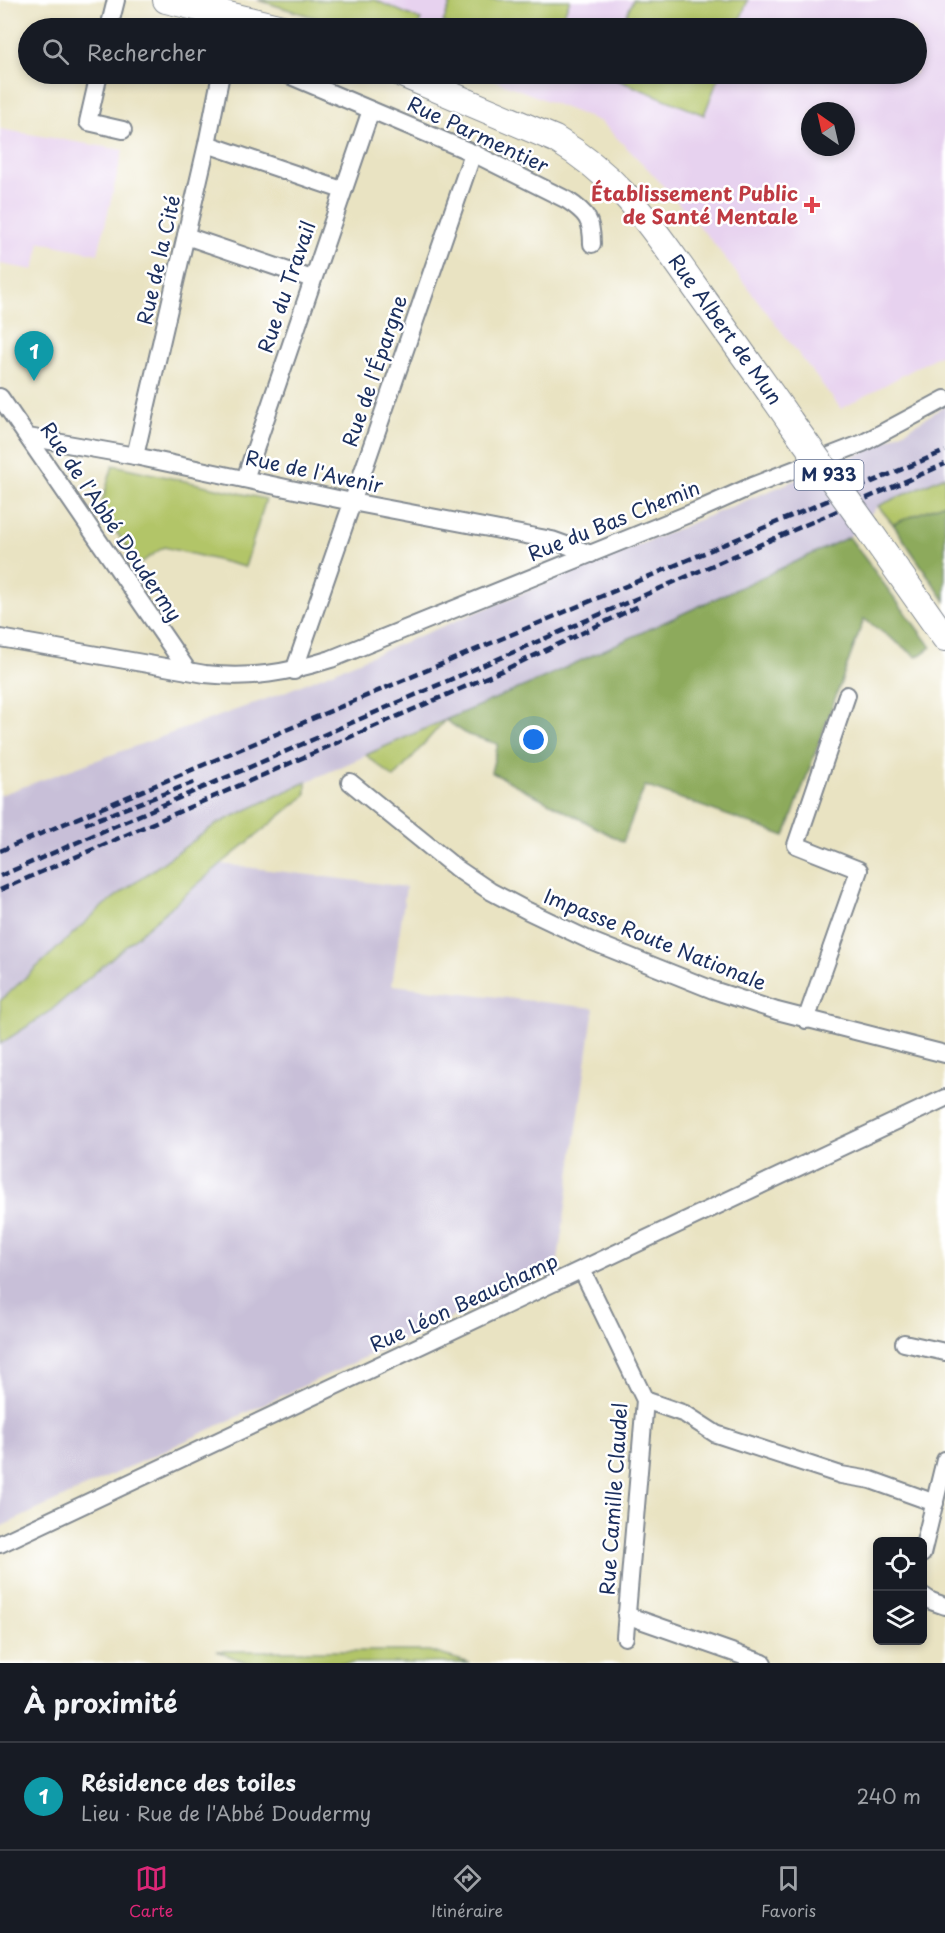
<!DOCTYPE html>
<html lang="fr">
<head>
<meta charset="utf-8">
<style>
  :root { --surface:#171b24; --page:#242831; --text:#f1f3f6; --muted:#9ea1a6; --line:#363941; --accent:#db2777 }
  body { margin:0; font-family:"Playpen Sans",sans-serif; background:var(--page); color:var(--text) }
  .controls { position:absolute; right:18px; bottom:18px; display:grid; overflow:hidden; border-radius:9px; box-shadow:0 3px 9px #0003 }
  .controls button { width:54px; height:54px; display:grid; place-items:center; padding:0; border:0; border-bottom:2px solid var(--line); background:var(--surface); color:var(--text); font:30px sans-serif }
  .compass { position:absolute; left:801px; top:102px; width:54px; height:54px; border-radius:50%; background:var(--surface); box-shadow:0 3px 9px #0003; rotate:326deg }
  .you { position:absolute; left:534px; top:740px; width:21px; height:21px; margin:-15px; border:4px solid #fff; border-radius:50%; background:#1a73e8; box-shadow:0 0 0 9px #1a73e833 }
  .badge { display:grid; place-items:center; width:39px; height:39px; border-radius:50%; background:var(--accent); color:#fff; font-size:20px; font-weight:700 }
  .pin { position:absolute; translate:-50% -50px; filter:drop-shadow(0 2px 3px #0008) }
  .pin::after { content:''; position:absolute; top:32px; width:21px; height:18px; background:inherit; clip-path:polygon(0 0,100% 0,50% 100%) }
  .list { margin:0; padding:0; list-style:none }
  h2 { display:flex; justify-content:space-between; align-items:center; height:78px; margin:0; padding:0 24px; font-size:26px }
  h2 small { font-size:20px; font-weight:400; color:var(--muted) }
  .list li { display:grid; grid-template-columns:39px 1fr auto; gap:18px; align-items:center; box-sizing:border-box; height:108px; padding:0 24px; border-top:2px solid var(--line) }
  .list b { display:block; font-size:22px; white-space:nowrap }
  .list p { margin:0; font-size:20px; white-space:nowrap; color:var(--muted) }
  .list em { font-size:20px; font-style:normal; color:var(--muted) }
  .icon { flex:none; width:33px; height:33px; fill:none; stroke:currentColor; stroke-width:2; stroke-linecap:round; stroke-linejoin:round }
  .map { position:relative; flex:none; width:945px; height:1663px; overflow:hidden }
  .search { position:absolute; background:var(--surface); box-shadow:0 3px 9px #0003; left:18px; right:18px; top:18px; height:66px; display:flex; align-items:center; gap:15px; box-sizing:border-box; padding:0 21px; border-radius:33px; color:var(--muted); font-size:22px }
  .sheet { height:186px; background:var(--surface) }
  nav { display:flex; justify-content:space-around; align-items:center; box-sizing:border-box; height:84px; border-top:2px solid var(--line); background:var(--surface); font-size:16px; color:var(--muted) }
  nav a { display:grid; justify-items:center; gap:3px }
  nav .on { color:var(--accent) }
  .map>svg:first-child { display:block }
</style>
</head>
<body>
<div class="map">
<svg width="945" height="1663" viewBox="0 0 945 1663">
  <rect width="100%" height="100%" fill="#fff"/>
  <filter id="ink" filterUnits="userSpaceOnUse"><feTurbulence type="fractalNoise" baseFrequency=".0167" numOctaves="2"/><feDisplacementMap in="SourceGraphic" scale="12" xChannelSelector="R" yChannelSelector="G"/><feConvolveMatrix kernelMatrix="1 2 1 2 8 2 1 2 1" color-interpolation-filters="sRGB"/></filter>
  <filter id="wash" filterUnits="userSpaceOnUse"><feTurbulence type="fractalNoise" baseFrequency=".008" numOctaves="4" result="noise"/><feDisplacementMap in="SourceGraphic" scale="24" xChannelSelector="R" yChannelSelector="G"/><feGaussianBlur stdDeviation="1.35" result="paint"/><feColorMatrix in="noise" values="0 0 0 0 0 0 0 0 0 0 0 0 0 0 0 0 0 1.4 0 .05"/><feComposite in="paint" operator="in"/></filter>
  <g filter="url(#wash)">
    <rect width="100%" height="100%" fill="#e9e3c2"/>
    <g fill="#e7d2ef" fill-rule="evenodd">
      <path d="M254,0h691v352l-104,57 -130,-169 -62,-70 -48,-48 -122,-48h437v-46h-568zM810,111h36v36h-36z"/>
      <path d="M0,129l123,21 -25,104 -58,-12 -6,28 -34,-6z"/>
    </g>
    <g fill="#c8bfd8">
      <path d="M945,406v70l-67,30 -29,31 -317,146 -226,99 -89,42 -113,81 -104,96v-206l272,-98 596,-247 40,-21z"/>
      <path d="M221,864l185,23 -14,98 202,23 -37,260 -557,259v-483l48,-31z"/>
    </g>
    <g fill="#b2c568" stroke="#667a63" stroke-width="1.5">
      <path d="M258,0h117l46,20 -3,8h-70z"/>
      <path d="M452,0h118l-12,28h-101l-14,-6z"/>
      <path d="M633,0h115l-11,28h-116z"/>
      <path d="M603,74h117l-16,41z"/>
      <path d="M113,465l153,34 -21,68 -81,-20 -25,17 -39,-55z"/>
      <path d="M945,476v27l-52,21 -15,-18z"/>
      <path d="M445,720l-51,58 -28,-23z"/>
      <path d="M306,782v13l-85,69 -173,149 -48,31v-43l104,-96 113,-81z"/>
      <path d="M217,1651h212l41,12h-223z"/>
    </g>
    <g fill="#8daa5c" stroke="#546c5d" stroke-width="1.5">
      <path d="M945,503v98l-52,-77z"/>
      <path d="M849,537l82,110 -14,10 -53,-38 -79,217 -140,-50 -22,56 -132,-70 7,-28 -30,-9 -23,-15 87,-37z"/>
    </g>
  </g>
  <g filter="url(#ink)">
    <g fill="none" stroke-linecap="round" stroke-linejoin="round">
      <defs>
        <g id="minor">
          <path d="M109,28l7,-28"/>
          <path d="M99,74l-11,48 35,8"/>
          <path d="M286,74l187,79 94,47c20,13 25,20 25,44"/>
          <path d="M207,144l135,46"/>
          <path d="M186,236l126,43"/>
          <path d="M0,397l188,274"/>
          <path d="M28,437l107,19 217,46 200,38 39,14"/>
          <path d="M135,456l72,-312 14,-70"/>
          <path d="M245,479l126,-369"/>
          <path d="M0,638l205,36c46,5 82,-1 126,-15l365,-148 56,-25 111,-43 82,-44"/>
          <path d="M294,671l179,-518"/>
          <path d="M350,782l106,86 34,23 38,20 63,30 122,49 64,21 168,43"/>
          <path d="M806,1020l53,-150 -63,-25 51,-150"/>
          <path d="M582,1270l63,130 -20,237"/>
          <path d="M904,1343l41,9"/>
          <path d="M645,1400l40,14 31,20 125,41 30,5 64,23"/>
          <path d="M0,1544l945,-446"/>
          <path d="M922,1554l23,-94"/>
          <path d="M922,1595l9,6 14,5"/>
          <path d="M626,1615l137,48"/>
        </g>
        <g id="primary">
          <path d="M166,0l116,28"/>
          <path id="s1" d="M402,74l153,65c66,39 94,84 137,144 33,46 66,92 98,138"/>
          <path d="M868,529l77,109"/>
        </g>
      </defs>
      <use href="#minor" stroke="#828990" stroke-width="20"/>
      <use href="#primary" stroke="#828990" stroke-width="28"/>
      <use href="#minor" stroke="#fff" stroke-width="16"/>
      <use href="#primary" stroke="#fff" stroke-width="26"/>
      <g stroke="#1b2f5e" stroke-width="4.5" stroke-dasharray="9 4.5" stroke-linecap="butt">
        <path d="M85,824l112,-43"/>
        <path d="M0,851l945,-400"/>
        <path d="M0,876l945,-412"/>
        <path d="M0,890l508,-222 133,-63"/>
      </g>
      <defs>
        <path id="primary-bridge" d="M790,421l78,108"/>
      </defs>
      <use href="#primary-bridge" stroke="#828990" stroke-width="28" stroke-linecap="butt"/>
      <use href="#primary-bridge" stroke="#fff" stroke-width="26"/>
    </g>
  </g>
  <path fill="#e0444e" stroke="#fff" stroke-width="2" d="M809 196h6v6h6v6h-6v6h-6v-6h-6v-6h6z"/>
  <g text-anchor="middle" stroke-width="5" stroke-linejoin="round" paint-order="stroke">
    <rect fill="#fff" stroke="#5f6d8e" stroke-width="1.5" x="794.5" y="460" width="69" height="30" rx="4.5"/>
    <g font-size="18" font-weight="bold" fill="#1b2f5e">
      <text x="829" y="481">M 933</text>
    </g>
    <g font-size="20" fill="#1b2f5e" stroke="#fff">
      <text transform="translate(478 135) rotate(25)" y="7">Rue Parmentier</text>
      <text transform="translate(159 260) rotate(-77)" y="7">Rue de la Cité</text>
      <text transform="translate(287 287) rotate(-71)" y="7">Rue du Travail</text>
      <text dy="7" stroke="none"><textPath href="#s1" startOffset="424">Rue Albert de Mun</textPath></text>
      <text transform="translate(375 371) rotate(-71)" y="7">Rue de l'Épargne</text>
      <text transform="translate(314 472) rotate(12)" y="7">Rue de l'Avenir</text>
      <text transform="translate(614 521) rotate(-22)" y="7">Rue du Bas Chemin</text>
      <text transform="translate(111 522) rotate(56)" y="7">Rue de l'Abbé Doudermy</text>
      <text transform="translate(655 940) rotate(22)" y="7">Impasse Route Nationale</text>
      <text transform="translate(464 1303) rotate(-25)" y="7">Rue Léon Beauchamp</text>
      <text transform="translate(614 1499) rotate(-86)" y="7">Rue Camille Claudel</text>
    </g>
    <g font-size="20" font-weight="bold" fill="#be3a42" stroke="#fff" text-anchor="end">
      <text x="798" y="201">Établissement Public<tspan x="798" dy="23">de Santé Mentale</tspan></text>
    </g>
  </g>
</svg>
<div class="controls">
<button><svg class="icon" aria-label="locate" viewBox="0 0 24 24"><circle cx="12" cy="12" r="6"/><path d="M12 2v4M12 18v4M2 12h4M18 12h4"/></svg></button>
<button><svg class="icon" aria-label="layers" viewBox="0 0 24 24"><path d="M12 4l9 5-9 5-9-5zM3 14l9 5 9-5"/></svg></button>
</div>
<svg class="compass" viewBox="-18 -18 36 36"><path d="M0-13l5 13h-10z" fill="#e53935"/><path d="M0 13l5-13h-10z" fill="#9ea1a6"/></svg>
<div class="you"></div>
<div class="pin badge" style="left:34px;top:381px;background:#0f9aa8">1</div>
<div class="search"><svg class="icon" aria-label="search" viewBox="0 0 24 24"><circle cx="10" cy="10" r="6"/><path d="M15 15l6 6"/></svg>Rechercher</div>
</div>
<section class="sheet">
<h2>À proximité<small></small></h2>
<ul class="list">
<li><span class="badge" style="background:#0f9aa8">1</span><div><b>Résidence des toiles</b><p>Lieu · Rue de l'Abbé Doudermy</p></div><em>240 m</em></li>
</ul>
</section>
<nav>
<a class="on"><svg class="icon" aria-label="map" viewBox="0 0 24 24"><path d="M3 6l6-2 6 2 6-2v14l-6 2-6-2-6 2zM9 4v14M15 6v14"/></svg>Carte</a>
<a><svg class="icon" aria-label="directions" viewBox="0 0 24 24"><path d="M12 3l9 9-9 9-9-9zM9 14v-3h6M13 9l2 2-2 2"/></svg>Itinéraire</a>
<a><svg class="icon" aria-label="saved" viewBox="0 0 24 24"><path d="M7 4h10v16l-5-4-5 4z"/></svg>Favoris</a>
</nav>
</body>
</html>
